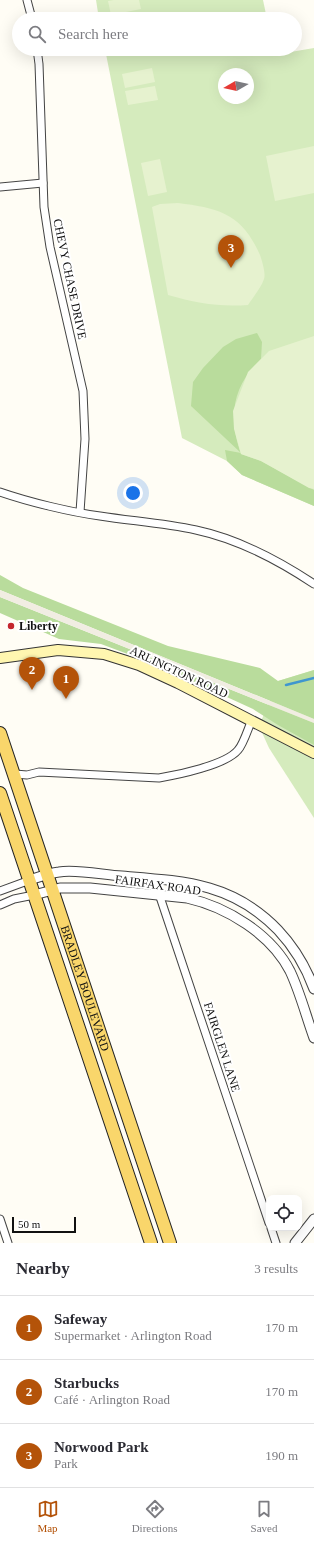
<!DOCTYPE html>
<html lang="en">
<head>
<meta charset="utf-8">
<style>
  :root { --surface:#fff; --page:#f2f2f3; --text:#2b2b33; --muted:#7c7c81; --line:#e1e1e2; --accent:#b45309 }
  body { margin:0; font-family:"Times New Roman",serif; background:var(--page); color:var(--text) }
  .controls { position:absolute; right:12px; bottom:12px; display:grid; overflow:hidden; border-radius:8px; box-shadow:0 4px 16px #0002 }
  .controls button { width:36px; height:36px; display:grid; place-items:center; padding:0; border:0; border-bottom:1px solid var(--line); background:var(--surface); color:var(--text); font:20px sans-serif }
  .compass { position:absolute; left:218px; top:68px; width:36px; height:36px; border-radius:50%; background:var(--surface); box-shadow:0 4px 16px #0002; rotate:261deg }
  .scale { position:absolute; left:12px; bottom:10px; width:64px; box-sizing:border-box; padding-left:4px; border:2px solid #111; border-top:0; font-size:11px; line-height:14px; white-space:nowrap; color:#111; -webkit-text-stroke:3px #fff; paint-order:stroke }
  .you { position:absolute; left:133px; top:493px; width:14px; height:14px; margin:-10px; border:3px solid #fff; border-radius:50%; background:#1a73e8; box-shadow:0 0 0 6px #1a73e833 }
  .badge { display:grid; place-items:center; width:26px; height:26px; border-radius:50%; background:var(--accent); color:#fff; font-size:13px; font-weight:700 }
  .pin { position:absolute; translate:-50% -33px; filter:drop-shadow(0 1px 2px #0008) }
  .pin::after { content:''; position:absolute; top:21px; width:14px; height:12px; background:inherit; clip-path:polygon(0 0,100% 0,50% 100%) }
  .list { margin:0; padding:0; list-style:none }
  h2 { display:flex; justify-content:space-between; align-items:center; height:52px; margin:0; padding:0 16px; font-size:17px }
  h2 small { font-size:13px; font-weight:400; color:var(--muted) }
  .list li { display:grid; grid-template-columns:26px 1fr auto; gap:12px; align-items:center; box-sizing:border-box; height:64px; padding:0 16px; border-top:1px solid var(--line) }
  .list b { display:block; font-size:15px; white-space:nowrap }
  .list p { margin:0; font-size:13px; white-space:nowrap; color:var(--muted) }
  .list em { font-size:13px; font-style:normal; color:var(--muted) }
  .icon { flex:none; width:22px; height:22px; fill:none; stroke:currentColor; stroke-width:2; stroke-linecap:round; stroke-linejoin:round }
  .map { position:relative; flex:none; width:314px; height:1243px; overflow:hidden }
  .search { position:absolute; background:var(--surface); box-shadow:0 4px 16px #0002; left:12px; right:12px; top:12px; height:44px; display:flex; align-items:center; gap:10px; box-sizing:border-box; padding:0 14px; border-radius:22px; color:var(--muted); font-size:15px }
  .sheet { height:244px; background:var(--surface) }
  nav { display:flex; justify-content:space-around; align-items:center; box-sizing:border-box; height:56px; border-top:1px solid var(--line); background:var(--surface); font-size:11px; color:var(--muted) }
  nav a { display:grid; justify-items:center; gap:2px }
  nav .on { color:var(--accent) }
  .map>svg:first-child { display:block }
</style>
</head>
<body>
<div class="map">
<svg width="314" height="1243" viewBox="0 0 314 1243">
  <rect width="100%" height="100%" fill="#fffdf5"/>
  <g fill="#d5ebbd" fill-rule="evenodd">
    <path d="M96,0h167l4,19h-168z"/>
    <path d="M314,48v458l-72,-31 -15,-14 -45,-23 -77,-389h167l1,6zM224,74h24v24h-24z"/>
    <path d="M314,670v148l-45,-70 -10,-22 19,-45z"/>
  </g>
  <g fill="#b9dc9c">
    <path d="M257,333l5,9 -1,17c-29,28 -33,58 -20,95l20,7 53,29v16l-72,-31 -15,-14 -2,-11 16,3 -50,-47 2,-24 10,-14 20,-21 13,-8z"/>
    <path d="M0,575l23,13 145,58 92,22 18,13 36,-11v49l-314,-129z"/>
    <path d="M0,597l314,126v22l-36,-20 -25,-16 -96,-44 -56,-21 -42,-5 -59,-26z"/>
  </g>
  <g fill="#e6f2cf">
    <path d="M114,0h25l2,9 -30,6 -3,-14z"/>
    <path d="M152,68l3,14 -30,6 -3,-14z"/>
    <path d="M155,86l3,14 -30,5 -3,-14z"/>
    <path d="M314,146v47l-39,8 -9,-45z"/>
    <path d="M160,159l7,33 -19,4 -7,-33z"/>
    <path d="M178,203c41,5 64,11 82,52 2,6 6,18 4,24 -3,9 -11,18 -16,26 -30,2 -52,-2 -80,-10l-16,-88 8,-3z"/>
    <path d="M314,336v153l-5,-1 -48,-27 -20,-7 -7,-25 -1,-18 15,-39 21,-21z"/>
  </g>
  <path fill="#f1ede2" d="M0,590l314,129v4l-314,-126z"/>
  <g fill="none" stroke-linecap="round" stroke-linejoin="round">
    <path stroke="#3f96cf" stroke-width="2.5" d="M286,685l28,-7"/>
    <defs>
      <g id="minor">
        <path d="M27,0l5,19"/>
        <path d="M37,49l2,15 5,143 6,40 33,144 2,48 -5,73"/>
        <path d="M0,187l43,-4"/>
        <path d="M0,492c29,10 70,20 100,24 32,5 64,7 96,14 42,9 82,30 118,54"/>
        <path d="M15,774l12,1 12,-3 120,6c18,-3 67,-13 79,-28 5,-5 10,-21 13,-28"/>
        <path d="M154,879l115,344"/>
        <path d="M0,891l30,-11"/>
        <path d="M0,905l14,-6 20,-4"/>
        <path d="M0,1219l8,24"/>
        <path d="M271,1228l5,15"/>
      </g>
      <g id="tertiary">
        <path d="M30,880c9,-3 19,-7 29,-8 17,-3 45,3 63,4 62,5 111,7 156,54 16,17 28,37 36,59"/>
        <path d="M34,895l26,-7h30l97,10c40,9 84,36 103,73 10,21 16,45 24,67"/>
        <path d="M295,1243l19,-24"/>
      </g>
      <path id="secondary" d="M0,658l58,-8 46,4 35,11 39,18 136,70"/>
      <g id="primary">
        <path id="s1" d="M0,733l170,510"/>
        <path d="M0,793l151,450"/>
      </g>
    </defs>
    <use href="#minor" stroke="#444" stroke-width="9"/>
    <use href="#tertiary" stroke="#444" stroke-width="11"/>
    <use href="#secondary" stroke="#333" stroke-width="12"/>
    <use href="#primary" stroke="#222" stroke-width="14"/>
    <use href="#minor" stroke="#fff" stroke-width="7"/>
    <use href="#tertiary" stroke="#fff" stroke-width="9"/>
    <use href="#secondary" stroke="#fff6b0" stroke-width="10"/>
    <use href="#primary" stroke="#f9d66b" stroke-width="12"/>
  </g>
  <circle fill="#c4262e" stroke="#fff" stroke-width="1.5" cx="11" cy="626" r="4"/>
  <g text-anchor="middle" stroke-width="4" stroke-linejoin="round" paint-order="stroke">
    <g font-size="12" fill="#111" stroke="#fff">
      <text transform="translate(70 279) rotate(78)" y="4">CHEVY CHASE DRIVE</text>
      <text transform="translate(179 672) rotate(25)" y="4">ARLINGTON ROAD</text>
      <text transform="translate(158 885) rotate(8)" y="4">FAIRFAX ROAD</text>
      <text dy="4" stroke="none"><textPath href="#s1" startOffset="269">BRADLEY BOULEVARD</textPath></text>
      <text transform="translate(222 1047) rotate(72)" y="4">FAIRGLEN LANE</text>
    </g>
    <g font-size="12" font-weight="bold" fill="#111" stroke="#fff" text-anchor="start">
      <text x="19" y="630">Liberty</text>
    </g>
  </g>
</svg>
<div class="controls">
<button><svg class="icon" aria-label="locate" viewBox="0 0 24 24"><circle cx="12" cy="12" r="6"/><path d="M12 2v4M12 18v4M2 12h4M18 12h4"/></svg></button>
</div>
<svg class="compass" viewBox="-18 -18 36 36"><path d="M0-13l5 13h-10z" fill="#e53935"/><path d="M0 13l5-13h-10z" fill="#7c7c81"/></svg>
<div class="scale">50 m</div>
<div class="you"></div>
<div class="pin badge" style="left:66px;top:699px">1</div>
<div class="pin badge" style="left:32px;top:690px">2</div>
<div class="pin badge" style="left:231px;top:268px">3</div>
<div class="search"><svg class="icon" aria-label="search" viewBox="0 0 24 24"><circle cx="10" cy="10" r="6"/><path d="M15 15l6 6"/></svg>Search here</div>
</div>
<section class="sheet">
<h2>Nearby<small>3 results</small></h2>
<ul class="list">
<li><span class="badge">1</span><div><b>Safeway</b><p>Supermarket · Arlington Road</p></div><em>170 m</em></li>
<li><span class="badge">2</span><div><b>Starbucks</b><p>Café · Arlington Road</p></div><em>170 m</em></li>
<li><span class="badge">3</span><div><b>Norwood Park</b><p>Park</p></div><em>190 m</em></li>
</ul>
</section>
<nav>
<a class="on"><svg class="icon" aria-label="map" viewBox="0 0 24 24"><path d="M3 6l6-2 6 2 6-2v14l-6 2-6-2-6 2zM9 4v14M15 6v14"/></svg>Map</a>
<a><svg class="icon" aria-label="directions" viewBox="0 0 24 24"><path d="M12 3l9 9-9 9-9-9zM9 14v-3h6M13 9l2 2-2 2"/></svg>Directions</a>
<a><svg class="icon" aria-label="saved" viewBox="0 0 24 24"><path d="M7 4h10v16l-5-4-5 4z"/></svg>Saved</a>
</nav>
</body>
</html>
